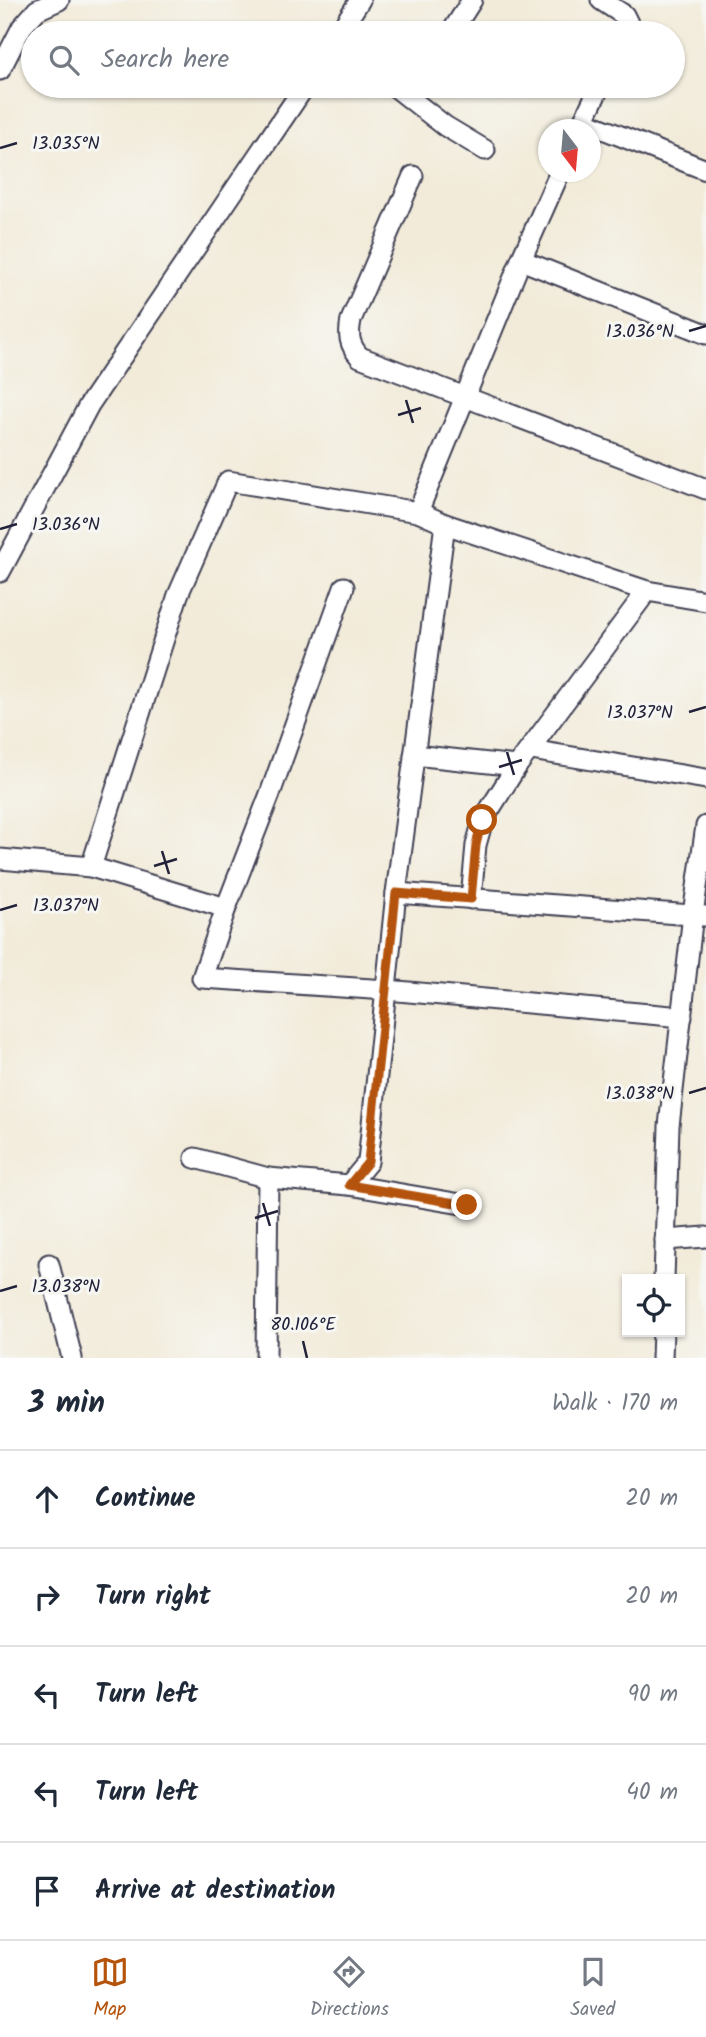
<!DOCTYPE html>
<html lang="en">
<head>
<meta charset="utf-8">
<style>
  :root { --surface:#fff; --page:#f6f6f7; --text:#1f2937; --muted:#747a83; --line:#e0e1e3; --accent:#b45309 }
  body { margin:0; font-family:Kalam,sans-serif; background:var(--page); color:var(--text) }
  .controls { position:absolute; right:21px; bottom:21px; display:grid; overflow:hidden; border-radius:0px; box-shadow:0 2px 5px #0004 }
  .controls button { width:63px; height:63px; display:grid; place-items:center; padding:0; border:0; border-bottom:2px solid var(--line); background:var(--surface); color:var(--text); font:35px sans-serif }
  .compass { position:absolute; left:538px; top:119px; width:63px; height:63px; border-radius:50%; background:var(--surface); box-shadow:0 2px 5px #0004; rotate:164deg }
  .stop { position:absolute; width:21px; height:21px; margin:-16px; border:5px solid #b45309; border-radius:50%; background:#fff }
  .stop.end { background:#b45309; border-color:#fff; box-shadow:0 2px 7px #0008 }
  .list { margin:0; padding:0; list-style:none }
  h2 { display:flex; justify-content:space-between; align-items:center; height:91px; margin:0; padding:0 28px; font-size:30px }
  h2 small { font-size:23px; font-weight:400; color:var(--muted) }
  .list li { display:grid; grid-template-columns:46px 1fr auto; gap:21px; align-items:center; box-sizing:border-box; height:98px; padding:0 28px; border-top:2px solid var(--line) }
  .list b { display:block; font-size:26px; white-space:nowrap }
  .list em { font-size:23px; font-style:normal; color:var(--muted) }
  .icon { flex:none; width:38px; height:38px; fill:none; stroke:currentColor; stroke-width:2; stroke-linecap:round; stroke-linejoin:round }
  .map { position:relative; flex:none; width:706px; height:1358px; overflow:hidden }
  .search { position:absolute; background:var(--surface); box-shadow:0 2px 5px #0004; left:21px; right:21px; top:21px; height:77px; display:flex; align-items:center; gap:18px; box-sizing:border-box; padding:0 24px; border-radius:38px; color:var(--muted); font-size:26px }
  .sheet { height:581px; background:var(--surface) }
  nav { display:flex; justify-content:space-around; align-items:center; box-sizing:border-box; height:98px; border-top:2px solid var(--line); background:var(--surface); font-size:19px; color:var(--muted) }
  nav a { display:grid; justify-items:center; gap:4px }
  nav .on { color:var(--accent) }
  .map>svg:first-child { display:block }
</style>
</head>
<body>
<div class="map">
<svg width="706" height="1358" viewBox="0 0 706 1358">
  <rect width="100%" height="100%" fill="#f6f6f2"/>
  <filter id="ink" filterUnits="userSpaceOnUse"><feTurbulence type="fractalNoise" baseFrequency=".0143" numOctaves="2"/><feDisplacementMap in="SourceGraphic" scale="14" xChannelSelector="R" yChannelSelector="G"/><feConvolveMatrix kernelMatrix="1 2 1 2 8 2 1 2 1" color-interpolation-filters="sRGB"/></filter>
  <filter id="wash" filterUnits="userSpaceOnUse"><feTurbulence type="fractalNoise" baseFrequency=".00686" numOctaves="4" result="noise"/><feDisplacementMap in="SourceGraphic" scale="28" xChannelSelector="R" yChannelSelector="G"/><feGaussianBlur stdDeviation="1.57" result="paint"/><feColorMatrix in="noise" values="0 0 0 0 0 0 0 0 0 0 0 0 0 0 0 0 0 1.4 0 .05"/><feComposite in="paint" operator="in"/></filter>
  <g filter="url(#wash)">
    <rect width="100%" height="100%" fill="#f2ebd9"/>
  </g>
  <g filter="url(#ink)">
    <g fill="none" stroke-linecap="round" stroke-linejoin="round">
      <defs>
        <g id="minor">
          <path d="M601,0l23,15 4,8 -4,10"/>
          <path d="M339,33l21,-33"/>
          <path d="M451,33l21,-33"/>
          <path d="M0,70l22,-43 15,-17 22,-10"/>
          <path d="M394,86l51,40 40,24"/>
          <path d="M583,121l123,49"/>
          <path d="M579,130l21,-44"/>
          <path d="M413,176l-62,144c-3,15 -2,25 9,37l346,132"/>
          <path d="M521,260l185,74"/>
          <path d="M418,512l103,-252 39,-88"/>
          <path d="M445,524l202,67 59,10"/>
          <path d="M0,572l89,-167 216,-319"/>
          <path d="M531,750l175,29"/>
          <path d="M414,755l103,11"/>
          <path d="M0,859l91,8 87,-272 50,-114 190,31 27,12 -49,369 -28,269 -19,23 -81,-7 -2,180"/>
          <path d="M91,867l135,41 -24,70 185,12 295,27"/>
          <path d="M396,893l309,23"/>
          <path d="M471,899l5,-54 7,-25 34,-54 130,-175"/>
          <path d="M226,908l44,-114 74,-207"/>
          <path d="M195,1158l73,20"/>
          <path d="M349,1185l118,20"/>
          <path d="M665,1240l41,-3"/>
          <path d="M49,1264l23,94"/>
          <path d="M664,1279l5,-153 24,-212 13,-88"/>
          <path d="M662,1358l1,-26"/>
        </g>
      </defs>
      <use href="#minor" stroke="#414053" stroke-width="23"/>
      <use href="#minor" stroke="#fff" stroke-width="19"/>
    </g>
  </g>
  <g fill="none" stroke-linecap="round" stroke-linejoin="round" filter="url(#ink)">
    <path stroke="#b45309" stroke-width="9" d="M467,1205l-118,-20 19,-23 28,-269 75,6 5,-54 6,-25"/>
  </g>
  <path fill="none" stroke="#22223b" stroke-width="2.5" d="M0,148l17,-5M689,331l17,-5M406,400l7,23M398,415l23,-7M0,529l17,-5M689,712l17,-5M507,752l7,23M499,767l23,-7M162,851l7,23M154,866l23,-7M0,910l17,-5M689,1093l17,-5M263,1203l7,23M255,1218l23,-7M0,1291l17,-5M303,1341l4,17"/>
  <g font-size="18" text-anchor="middle" fill="#22223b" stroke="#f6f6f2" stroke-width="6" stroke-linejoin="round" paint-order="stroke">
    <text x="66" y="149">13.035°N</text>
    <text x="640" y="337">13.036°N</text>
    <text x="66" y="530">13.036°N</text>
    <text x="640" y="718">13.037°N</text>
    <text x="66" y="911">13.037°N</text>
    <text x="640" y="1099">13.038°N</text>
    <text x="66" y="1292">13.038°N</text>
    <text x="303" y="1330">80.106°E</text>
  </g>
</svg>
<div class="controls">
<button><svg class="icon" aria-label="locate" viewBox="0 0 24 24"><circle cx="12" cy="12" r="6"/><path d="M12 2v4M12 18v4M2 12h4M18 12h4"/></svg></button>
</div>
<svg class="compass" viewBox="-18 -18 36 36"><path d="M0-13l5 13h-10z" fill="#e53935"/><path d="M0 13l5-13h-10z" fill="#747a83"/></svg>
<div class="stop" style="left:482px;top:820px"></div>
<div class="stop end" style="left:467px;top:1205px"></div>
<div class="search"><svg class="icon" aria-label="search" viewBox="0 0 24 24"><circle cx="10" cy="10" r="6"/><path d="M15 15l6 6"/></svg>Search here</div>
</div>
<section class="sheet">
<h2>3 min<small>Walk · 170 m</small></h2>
<ul class="list">
<li><svg class="icon" aria-label="ahead" viewBox="0 0 24 24"><path d="M12 20V5M6 11l6-6 6 6"/></svg><div><b>Continue</b></div><em>20 m</em></li>
<li><svg class="icon" aria-label="right" viewBox="0 0 24 24"><path d="M7 20v-9h11M14 6l5 5-5 5"/></svg><div><b>Turn right</b></div><em>20 m</em></li>
<li><svg class="icon" aria-label="left" viewBox="0 0 24 24"><path d="M17 20v-9H6M10 6l-5 5 5 5"/></svg><div><b>Turn left</b></div><em>90 m</em></li>
<li><svg class="icon" aria-label="left" viewBox="0 0 24 24"><path d="M17 20v-9H6M10 6l-5 5 5 5"/></svg><div><b>Turn left</b></div><em>40 m</em></li>
<li><svg class="icon" aria-label="arrive" viewBox="0 0 24 24"><path d="M6 21V4h12l-3 4 3 4H6"/></svg><div><b>Arrive at destination</b></div></li>
</ul>
</section>
<nav>
<a class="on"><svg class="icon" aria-label="map" viewBox="0 0 24 24"><path d="M3 6l6-2 6 2 6-2v14l-6 2-6-2-6 2zM9 4v14M15 6v14"/></svg>Map</a>
<a><svg class="icon" aria-label="directions" viewBox="0 0 24 24"><path d="M12 3l9 9-9 9-9-9zM9 14v-3h6M13 9l2 2-2 2"/></svg>Directions</a>
<a><svg class="icon" aria-label="saved" viewBox="0 0 24 24"><path d="M7 4h10v16l-5-4-5 4z"/></svg>Saved</a>
</nav>
</body>
</html>
